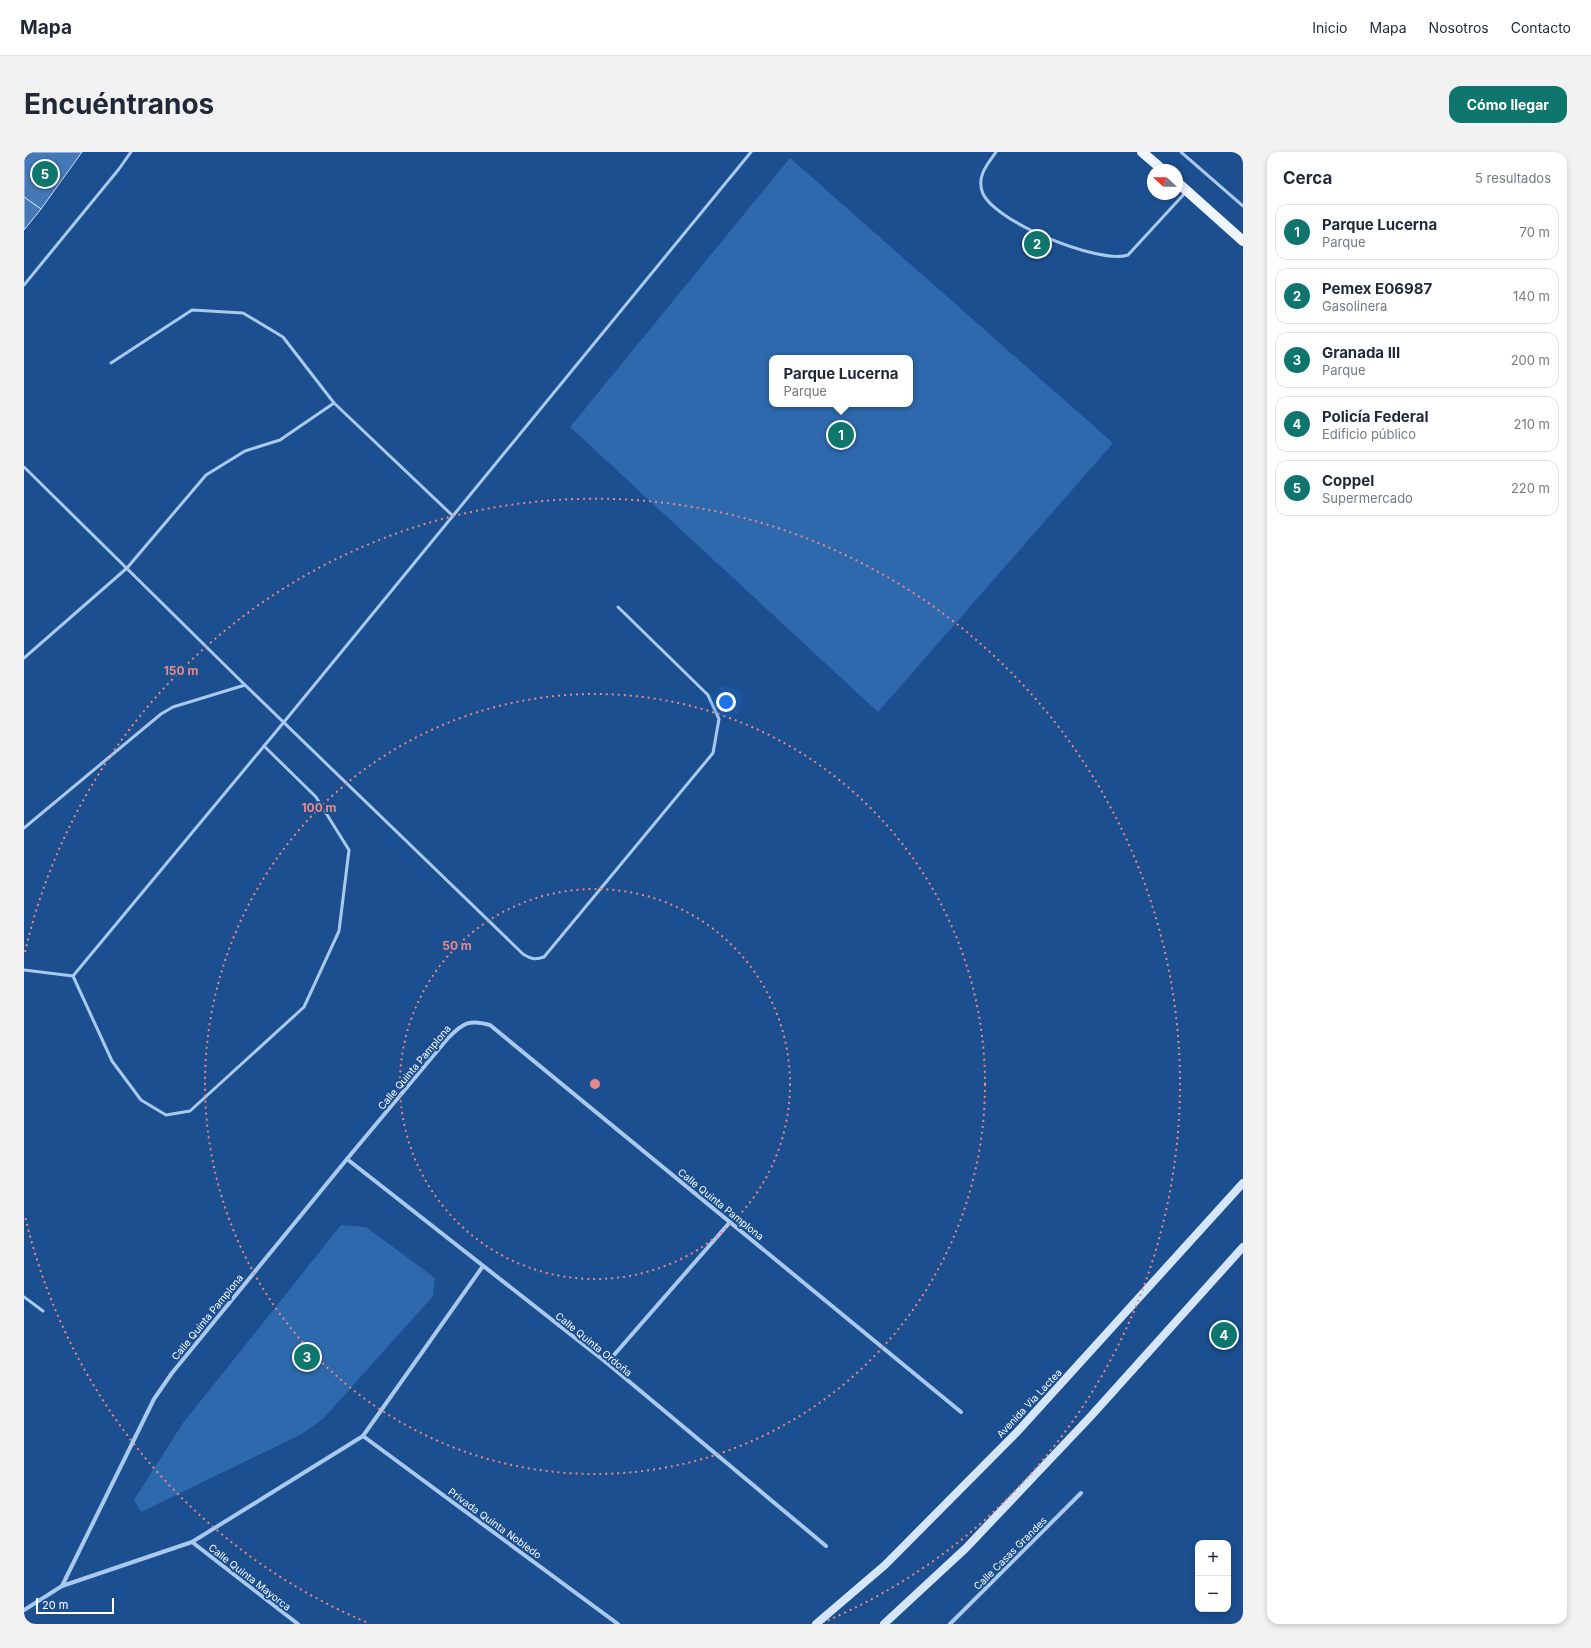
<!DOCTYPE html>
<html lang="es">
<head>
<meta charset="utf-8">
<style>
  :root { --surface:#fff; --page:#f2f2f3; --text:#1f2937; --muted:#747a83; --line:#e0e1e3; --accent:#0f766e }
  body { margin:0; font-family:Inter,sans-serif; background:var(--page); color:var(--text) }
  .controls { position:absolute; right:12px; bottom:12px; display:grid; overflow:hidden; border-radius:8px; box-shadow:0 2px 6px #0003 }
  .controls button { width:36px; height:36px; display:grid; place-items:center; padding:0; border:0; border-bottom:1px solid var(--line); background:var(--surface); color:var(--text); font:20px sans-serif }
  .compass { position:absolute; left:1123px; top:12px; width:36px; height:36px; border-radius:50%; background:var(--surface); box-shadow:0 2px 6px #0003; rotate:291deg }
  .scale { position:absolute; left:12px; bottom:10px; width:78px; box-sizing:border-box; padding-left:4px; border:2px solid #fff; border-top:0; font-size:11px; line-height:14px; white-space:nowrap; color:#fff; -webkit-text-stroke:3px #1b4f8f; paint-order:stroke }
  .you { position:absolute; left:702px; top:550px; width:14px; height:14px; margin:-10px; border:3px solid #fff; border-radius:50%; background:#1a73e8; box-shadow:0 0 0 6px #1a73e833 }
  .badge { display:grid; place-items:center; width:26px; height:26px; border-radius:50%; background:var(--accent); color:#fff; font-size:13px; font-weight:700 }
  .pin { position:absolute; translate:-50% -50%; border:2px solid #fff; box-shadow:0 1px 4px #0006 }
  .popup { position:absolute; left:745px; top:203px; width:144px; height:52px; box-sizing:border-box; display:grid; place-content:center; border-radius:8px; background:var(--surface); filter:drop-shadow(0 1px 3px #0005); font-size:13px; white-space:nowrap; color:var(--muted) }
  .popup b { font-size:15px; color:var(--text) }
  .popup::after { content:''; position:absolute; left:50%; top:100%; margin-left:-8px; border:8px solid transparent; border-top-color:var(--surface) }
  .list { margin:0; padding:0; list-style:none }
  h2 { display:flex; justify-content:space-between; align-items:center; height:52px; margin:0; padding:0 16px; font-size:17px }
  h2 small { font-size:13px; font-weight:400; color:var(--muted) }
  .list li { display:grid; grid-template-columns:26px 1fr auto; gap:12px; align-items:center; box-sizing:border-box; height:56px; margin:0 8px 8px; padding:0 8px; border:1px solid var(--line); border-radius:12px }
  .list b { display:block; font-size:15px; white-space:nowrap }
  .list p { margin:0; font-size:13px; white-space:nowrap; color:var(--muted) }
  .list em { font-size:13px; font-style:normal; color:var(--muted) }
  .map { position:relative; flex:none; width:1219px; height:1472px; overflow:hidden; border-radius:12px }
  header { display:flex; align-items:center; gap:24px; box-sizing:border-box; height:56px; padding:0 20px; background:var(--surface); border-bottom:1px solid var(--line) }
  header strong { font-size:19px }
  nav { display:flex; gap:22px; margin-inline-start:auto; font-size:14px }
  .intro { display:flex; align-items:center; justify-content:space-between; box-sizing:border-box; height:96px; padding:0 24px }
  h1 { margin:0; font-size:28px }
  .button { padding:10px 18px; border-radius:12px; background:var(--accent); color:#fff; font-size:14px; font-weight:700 }
  main { display:flex; gap:24px; padding:0 24px }
  aside { flex:1; background:var(--surface); border-radius:12px; box-shadow:0 2px 6px #0003 }
  .map>svg:first-child { display:block }
</style>
</head>
<body>
<header>
<strong>Mapa</strong>
<nav><a>Inicio</a><a>Mapa</a><a>Nosotros</a><a>Contacto</a></nav>
</header>
<div class="intro"><h1>Encuéntranos</h1><a class="button">Cómo llegar</a></div>
<main>
<div class="map">
<svg width="1219" height="1472" viewBox="0 0 1219 1472">
  <rect width="100%" height="100%" fill="#1b4f8f"/>
  <g fill="#2e69ad" fill-rule="evenodd">
    <path d="M766,6l323,285 -235,269 -308,-285zM748,206h138v46h-138z"/>
    <path d="M317,1073l25,2 69,51 -2,18 -110,123 -21,15 -161,78 -7,-12 49,-77z"/>
  </g>
  <g fill="#4478b7" stroke="#cfe3fa">
    <path d="M0,0h58l-41,57 -17,-12z"/>
    <path d="M0,45l17,12 -17,21z"/>
  </g>
  <g fill="none" stroke-linecap="round" stroke-linejoin="round">
    <g stroke="#a9c9ee" stroke-width="3">
      <path d="M972,0c-8,12 -19,23 -14,39 8,29 117,74 146,64l57,-62"/>
      <path d="M1157,0l62,54"/>
      <path d="M0,133l95,-116 12,-17"/>
      <path d="M310,251l119,113"/>
      <path d="M0,315l221,218 278,269c8,5 12,6 21,3l169,-204 6,-34 -11,-24 -90,-88"/>
      <path d="M0,506l103,-90 79,-93 39,-24 35,-11 54,-37 -51,-66 -40,-24 -51,-3 -81,53"/>
      <path d="M0,676l137,-114 12,-7 72,-22"/>
      <path d="M0,818l49,6 211,-254 467,-570"/>
      <path d="M49,824l39,85 29,39 25,15 24,-4 114,-104 35,-76 10,-81 -33,-53 -52,-51"/>
      <path d="M0,1145l19,14"/>
    </g>
    <g stroke="#a9c9ee" stroke-width="4">
      <path d="M323,1007l260,204 219,183"/>
      <path d="M583,1211l123,-141"/>
      <path d="M339,1284l255,188"/>
      <path d="M168,1390l106,82"/>
      <path d="M38,1434l92,-187 18,-26 175,-214 101,-121c15,-15 21,-19 42,-13l471,387"/>
      <path d="M0,1458l38,-24 130,-44 171,-106 120,-170"/>
      <path d="M926,1472l131,-131"/>
    </g>
    <g stroke="#d6e6fa" stroke-width="8">
      <path d="M792,1472l69,-59 132,-133 226,-249"/>
      <path d="M860,1472l82,-76 125,-132 152,-169"/>
    </g>
    <g stroke="#f0f6ff" stroke-width="10">
      <path d="M1118,0l21,18"/>
      <path d="M1153,30l66,59"/>
    </g>
  </g>
  <g fill="none" stroke="#e88989" stroke-width="2" stroke-dasharray="2 4">
    <circle cx="571" cy="932" r="195"/>
    <circle cx="571" cy="932" r="390"/>
    <path d="M342 1470A585 585 0 0 1 1 1064M1 800A585 585 0 1 1 800 1470"/>
  </g>
  <g text-anchor="middle" stroke-width="4" stroke-linejoin="round" paint-order="stroke">
    <g font-size="10" fill="#fff" stroke="#1b4f8f">
      <text transform="translate(390 915) rotate(-50)" y="4">Calle Quinta Pamplona</text>
      <text transform="translate(697 1052) rotate(39)" y="4">Calle Quinta Pamplona</text>
      <text transform="translate(183 1165) rotate(-51)" y="4">Calle Quinta Pamplona</text>
      <text transform="translate(570 1192) rotate(39)" y="4">Calle Quinta Ordoña</text>
      <text transform="translate(1005 1251) rotate(-47)" y="4">Avenida Via Lactea</text>
      <text transform="translate(471 1371) rotate(36)" y="4">Privada Quinta Nobledo</text>
      <text transform="translate(986 1401) rotate(-45)" y="4">Calle Casas Grandes</text>
      <text transform="translate(226 1425) rotate(38)" y="4">Calle Quinta Mayorca</text>
    </g>
  </g>
  <circle cx="571" cy="932" r="6" fill="#e88989" stroke="#1b4f8f" stroke-width="2"/>
  <g font-size="12" text-anchor="middle" font-weight="bold" fill="#e88989" stroke="#1b4f8f" stroke-width="4" stroke-linejoin="round" paint-order="stroke">
    <text x="157" y="523">150 m</text>
    <text x="295" y="660">100 m</text>
    <text x="433" y="798">50 m</text>
  </g>
</svg>
<div class="controls">
<button>+</button>
<button>−</button>
</div>
<svg class="compass" viewBox="-18 -18 36 36"><path d="M0-13l5 13h-10z" fill="#e53935"/><path d="M0 13l5-13h-10z" fill="#747a83"/></svg>
<div class="scale">20 m</div>
<div class="you"></div>
<div class="pin badge" style="left:817px;top:283px">1</div>
<div class="popup"><b>Parque Lucerna</b>Parque</div>
<div class="pin badge" style="left:1013px;top:92px">2</div>
<div class="pin badge" style="left:283px;top:1205px">3</div>
<div class="pin badge" style="left:1200px;top:1183px">4</div>
<div class="pin badge" style="left:21px;top:22px">5</div>
</div>
<aside>
<h2>Cerca<small>5 resultados</small></h2>
<ul class="list">
<li><span class="badge">1</span><div><b>Parque Lucerna</b><p>Parque</p></div><em>70 m</em></li>
<li><span class="badge">2</span><div><b>Pemex E06987</b><p>Gasolinera</p></div><em>140 m</em></li>
<li><span class="badge">3</span><div><b>Granada III</b><p>Parque</p></div><em>200 m</em></li>
<li><span class="badge">4</span><div><b>Policía Federal</b><p>Edificio público</p></div><em>210 m</em></li>
<li><span class="badge">5</span><div><b>Coppel</b><p>Supermercado</p></div><em>220 m</em></li>
</ul>
</aside>
</main>
</body>
</html>
